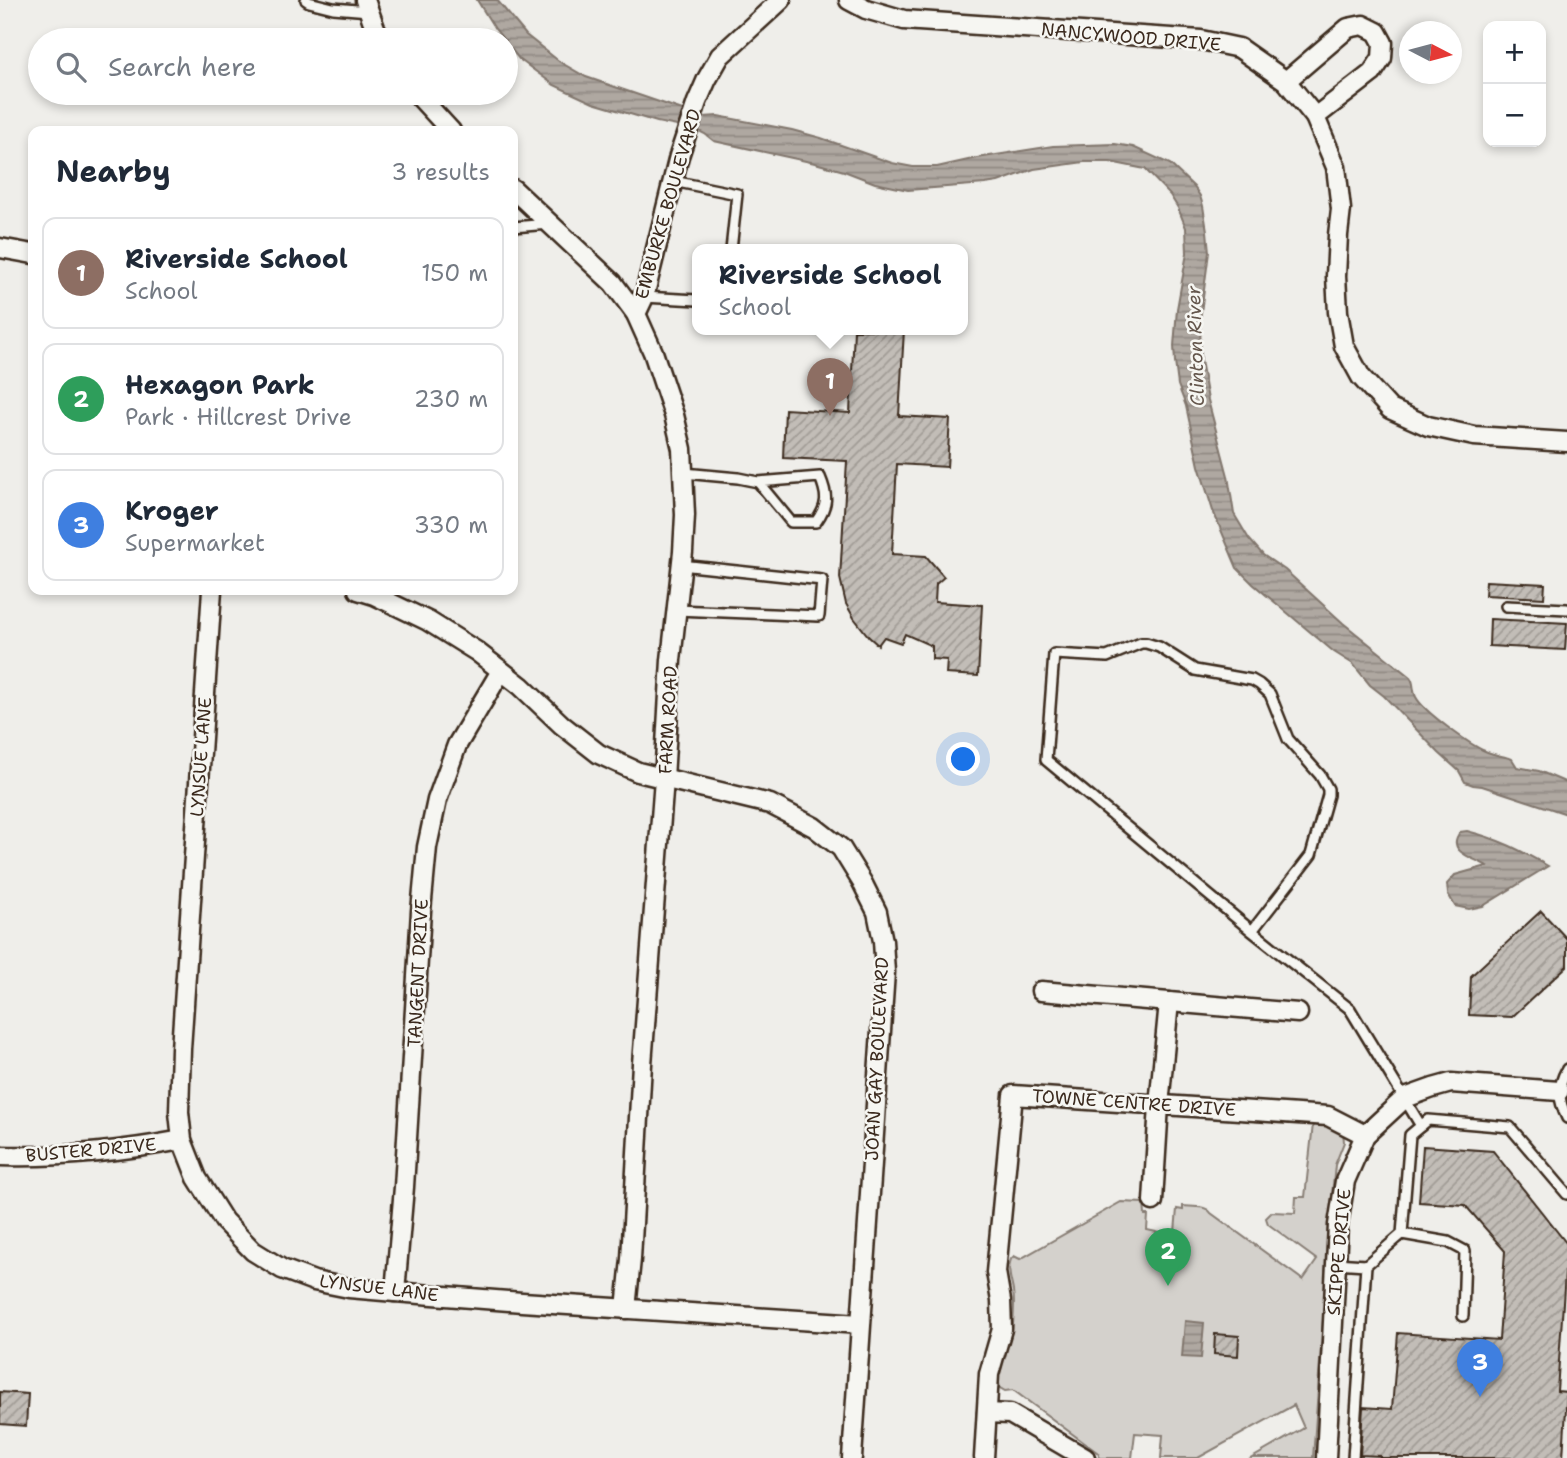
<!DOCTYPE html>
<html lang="en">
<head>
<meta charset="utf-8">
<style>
  :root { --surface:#fff; --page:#f6f6f7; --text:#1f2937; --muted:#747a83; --line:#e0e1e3; --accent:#db2777 }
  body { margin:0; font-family:"Shantell Sans",sans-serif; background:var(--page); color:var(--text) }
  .controls { position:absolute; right:21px; top:21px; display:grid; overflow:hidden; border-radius:14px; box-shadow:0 4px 10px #0003 }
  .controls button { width:63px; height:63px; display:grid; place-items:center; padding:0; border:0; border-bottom:2px solid var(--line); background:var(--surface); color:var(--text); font:35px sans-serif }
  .compass { position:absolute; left:1399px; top:21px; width:63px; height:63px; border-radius:50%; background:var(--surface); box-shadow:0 4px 10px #0003; rotate:96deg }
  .you { position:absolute; left:964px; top:760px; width:24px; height:24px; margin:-18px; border:5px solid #fff; border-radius:50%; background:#1a73e8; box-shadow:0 0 0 10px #1a73e833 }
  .badge { display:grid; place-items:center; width:46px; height:46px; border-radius:50%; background:var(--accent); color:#fff; font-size:23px; font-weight:700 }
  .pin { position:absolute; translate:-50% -58px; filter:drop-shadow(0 2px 4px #0008) }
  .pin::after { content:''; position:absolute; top:37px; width:24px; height:21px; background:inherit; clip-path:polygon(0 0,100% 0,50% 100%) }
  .popup { position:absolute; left:692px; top:244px; width:276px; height:91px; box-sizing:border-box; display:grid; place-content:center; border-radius:14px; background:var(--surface); filter:drop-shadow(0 2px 5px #0005); font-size:23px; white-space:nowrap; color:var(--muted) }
  .popup b { font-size:26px; color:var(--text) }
  .popup::after { content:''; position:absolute; left:50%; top:100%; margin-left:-14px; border:14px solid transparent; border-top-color:var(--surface) }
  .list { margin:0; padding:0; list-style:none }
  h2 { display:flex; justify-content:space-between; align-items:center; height:91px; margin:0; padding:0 28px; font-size:30px }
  h2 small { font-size:23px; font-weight:400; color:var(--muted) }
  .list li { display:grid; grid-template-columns:46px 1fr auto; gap:21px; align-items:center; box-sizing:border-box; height:112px; margin:0 14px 14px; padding:0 14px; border:2px solid var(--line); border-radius:14px }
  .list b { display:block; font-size:26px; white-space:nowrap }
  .list p { margin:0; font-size:23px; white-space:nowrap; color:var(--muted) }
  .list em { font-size:23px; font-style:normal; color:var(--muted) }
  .icon { flex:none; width:38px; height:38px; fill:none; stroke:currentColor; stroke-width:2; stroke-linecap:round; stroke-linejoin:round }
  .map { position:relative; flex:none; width:1567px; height:1458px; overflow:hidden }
  .search { position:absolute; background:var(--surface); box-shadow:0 4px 10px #0003; left:28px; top:28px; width:490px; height:77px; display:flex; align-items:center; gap:18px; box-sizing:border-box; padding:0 24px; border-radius:38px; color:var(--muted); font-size:26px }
  .panel { position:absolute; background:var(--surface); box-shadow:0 4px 10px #0003; left:28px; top:126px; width:490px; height:469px; border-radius:14px }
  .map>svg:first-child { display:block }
</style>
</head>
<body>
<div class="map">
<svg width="1567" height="1458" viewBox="0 0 1567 1458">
  <defs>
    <pattern id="water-rules" width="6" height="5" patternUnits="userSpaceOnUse" patternTransform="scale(1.75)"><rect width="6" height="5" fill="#afa8a1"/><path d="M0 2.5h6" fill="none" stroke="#908983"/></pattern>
    <pattern id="building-hatch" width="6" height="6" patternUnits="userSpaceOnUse" patternTransform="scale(1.75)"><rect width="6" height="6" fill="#c2bdb7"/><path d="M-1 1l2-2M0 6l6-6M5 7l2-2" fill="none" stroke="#9f9a94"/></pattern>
  </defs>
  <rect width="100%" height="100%" fill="#efeeea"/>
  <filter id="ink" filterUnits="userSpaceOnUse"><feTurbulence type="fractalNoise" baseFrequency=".0143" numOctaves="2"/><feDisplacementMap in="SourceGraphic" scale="14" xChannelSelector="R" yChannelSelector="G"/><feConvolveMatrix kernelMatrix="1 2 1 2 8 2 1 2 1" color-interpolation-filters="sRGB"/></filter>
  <g filter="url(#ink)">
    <path fill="#d4d1cc" stroke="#887e75" stroke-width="2" d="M1313,1124l14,1 16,6 1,11 -9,23 -3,30 -19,263h-61l52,-30 -10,-23 -96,53h-37l2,-23 -28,-2 -3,25h-32l-2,-5 -85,-63 -8,1 -5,-3c-6,-20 10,-43 13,-64 1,-11 2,-22 0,-33 -2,-11 -6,-21 -2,-32l3,-3 6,3 101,-57 23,1 1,12h3l-1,15 14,3 14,-1 2,-23 6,1v-4c9,1 23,-1 28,7l92,67 14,-20 -49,-36 -2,-6 6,-6 23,1 1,-16h9z"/>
    <g fill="url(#water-rules)" stroke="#81766d" stroke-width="2">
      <path d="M477,0h20l29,35 34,27 26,15 117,40 15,-1 74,14 29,8 71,25 21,4h24l40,-9 76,-12 62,-2 18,3 37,17 24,23 6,9 3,10 4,25 2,21 -9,68 1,40 7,40 20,76 6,38 15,25 14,16 22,15 58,53 67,54c5,6 2,13 6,20 7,14 54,48 69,54 9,4 18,5 27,8l5,8 22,4 28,12v31l-85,-28 -9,-1 -8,-3 -6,-11 -20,-18 -55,-57 -14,-11 -17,-21 -19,-12 -81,-68 -16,-16 -24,-57 -14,-45 -13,-60 -8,-21 -3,-23 -1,-16 3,-37 10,-56 -1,-25 -8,-20 -8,-13 -25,-26 -35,-7h-26l-50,7 -36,13 -13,2 -77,6 -33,-7 -31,-12 -29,-8 -101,-22 -9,-7 -8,-4 -40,-8 -64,-19 -39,-18 -35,-26 -13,-16v-3h-2l-9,-11z"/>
      <path d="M1467,831c32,8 53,19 81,35l-65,40 -14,3 -14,-3 -7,-12 -1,-10 8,-9 32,-9c-13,-8 -42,-14 -27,-34z"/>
      <path d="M1185,1321l19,2 -3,35 -19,-1z"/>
    </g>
    <g fill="url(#building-hatch)" stroke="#3b2a1e" stroke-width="2">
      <path d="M854,330h50l-5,86 51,3 -3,48 -50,-3 -5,90 34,2 18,21 -8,7 -1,18 47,3 -4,71 -32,-2 1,-14 -15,-1v-13l-27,-12 -4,9 -17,-6 -6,8 -9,-8 -15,-19 -8,-14 -6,-26 7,-117 -64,-3 2,-49 65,4z"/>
      <path d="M1486,581l59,3 -1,14 -59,-3z"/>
      <path d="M1490,619l77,4 -2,27 -76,-4z"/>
      <path d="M1541,911l26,28v27l-55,51 -43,-2 2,-39z"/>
      <path d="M1423,1146l70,5 74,93 -10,147 10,1 -4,66h-183v-2l-20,-1 3,-48 29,2 6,-76 101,7 6,-89 -40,-46 -46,-3z"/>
      <path d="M1215,1334l24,2 -1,20 -24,-2z"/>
      <path d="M0,1392l28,2 -2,32 -26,-2z"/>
    </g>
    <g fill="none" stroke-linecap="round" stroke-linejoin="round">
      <defs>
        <g id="service">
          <path d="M306,0l3,2 24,6 36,3"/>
          <path d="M673,181l64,13 -6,56"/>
          <path d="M513,227l36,-3"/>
          <path d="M644,297l53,3"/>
          <path d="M684,473l54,5 20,4 62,-5c8,19 8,28 -4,45h-25l-33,-40"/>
          <path d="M1506,606l61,3"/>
          <path d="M676,610l143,6 3,-36 -141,-15"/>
          <path d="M1252,931l59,-76 17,-60v-6l-8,-14 -32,-36 -18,-45 -11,-10 -7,-4 -57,-10 -36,-23 -13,-4h-5l-34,14 -53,-3 -8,106 206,171 98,78 71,117"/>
          <path d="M1567,1069c-10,18 -9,31 0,49"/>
          <path d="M1402,1234l46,8 17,9 -2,65"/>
          <path d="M1335,1263l31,2"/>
          <path d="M1353,1458l13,-193 36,-31 8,-99 18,-15 82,7 57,67"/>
        </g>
        <g id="minor">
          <path d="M365,0l10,28 7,12"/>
          <path d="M849,0l17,9 38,11 297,20 38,8 47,33 29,36 21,50 5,42 -3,26 -2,41 2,36 6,34 17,31 29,32 38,17 46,10 93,6"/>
          <path d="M1286,81l62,-53 15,-3 14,7 6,11 -1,15 -10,15 -57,44"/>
          <path d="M416,93l35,38"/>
          <path d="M513,189l100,94 23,31 17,38 21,63 8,34 3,66 -2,37 -12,108 -7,119 -22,285 -11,195 -5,50"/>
          <path d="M0,248l33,6"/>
          <path d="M636,314l8,-17 35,-141 18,-54 10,-23 13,-23 61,-56"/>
          <path d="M212,590l-31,459 -2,63 3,28 15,38 27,43 29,30 29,18 32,12 35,7 46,4 127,10 338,22"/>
          <path d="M358,590l16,5 54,26 48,30 45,35 41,39 37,29 39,18 132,32 44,23 27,21 21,34 15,30 6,29 2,31 -33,486"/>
          <path d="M1041,991l257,22"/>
          <path d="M0,1156c60,2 122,-5 182,-16"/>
          <path d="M1153,1201l6,-96 10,-103"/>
          <path d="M395,1292l9,-105 17,-276 6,-64 10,-47 20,-55 44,-74"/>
          <path d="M987,1413l23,1 75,44"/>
          <path d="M984,1458l5,-84 13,-45 -1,-28 -5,-29 17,-177 315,21 37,19"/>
          <path d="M1326,1458l12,-233 7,-44 20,-46 40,-37 28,-10 18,-5 108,8"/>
        </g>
      </defs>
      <use href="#service" stroke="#3b2a1e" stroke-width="14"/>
      <use href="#minor" stroke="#3b2a1e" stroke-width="23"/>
      <use href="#service" stroke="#f6f6f2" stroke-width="9"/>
      <use href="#minor" stroke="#f6f6f2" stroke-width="18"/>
    </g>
  </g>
  <g text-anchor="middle" stroke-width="5" stroke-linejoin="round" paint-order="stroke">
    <g font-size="18" fill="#3b2a1e" stroke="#f6f6f2">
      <text transform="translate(1131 37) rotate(5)" y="6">NANCYWOOD DRIVE</text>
      <text transform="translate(668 204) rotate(-74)" y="6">EMBURKE BOULEVARD</text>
      <text transform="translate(668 720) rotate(-87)" y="6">FARM ROAD</text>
      <text transform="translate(201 757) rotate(-86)" y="6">LYNSUE LANE</text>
      <text transform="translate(418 973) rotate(-87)" y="6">TANGENT DRIVE</text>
      <text transform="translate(877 1059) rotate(-87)" y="6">JOAN GAY BOULEVARD</text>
      <text transform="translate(1134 1103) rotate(4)" y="6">TOWNE CENTRE DRIVE</text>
      <text transform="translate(91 1150) rotate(-5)" y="6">BUSTER DRIVE</text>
      <text transform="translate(1339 1252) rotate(-85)" y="6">SKIPPE DRIVE</text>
      <text transform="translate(379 1288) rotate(7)" y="6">LYNSUE LANE</text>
    </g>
    <g font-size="19" font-style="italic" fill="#64564c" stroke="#f6f6f2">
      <text transform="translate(1195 346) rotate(-92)" y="7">Clinton River</text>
    </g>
  </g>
</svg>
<div class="controls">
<button>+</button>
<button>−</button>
</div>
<svg class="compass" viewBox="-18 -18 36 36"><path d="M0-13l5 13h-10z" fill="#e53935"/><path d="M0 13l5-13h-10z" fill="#747a83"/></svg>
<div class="you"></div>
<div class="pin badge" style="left:830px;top:416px;background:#8d6e63">1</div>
<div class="popup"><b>Riverside School</b>School</div>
<div class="pin badge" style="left:1168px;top:1286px;background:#2e9e5b">2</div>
<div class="pin badge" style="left:1480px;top:1397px;background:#3f7fe0">3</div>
<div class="search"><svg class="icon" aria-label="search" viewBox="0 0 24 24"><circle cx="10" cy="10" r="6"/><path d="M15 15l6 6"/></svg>Search here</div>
<section class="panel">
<h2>Nearby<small>3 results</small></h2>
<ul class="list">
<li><span class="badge" style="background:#8d6e63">1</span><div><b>Riverside School</b><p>School</p></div><em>150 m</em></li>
<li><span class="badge" style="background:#2e9e5b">2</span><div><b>Hexagon Park</b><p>Park · Hillcrest Drive</p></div><em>230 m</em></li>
<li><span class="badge" style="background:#3f7fe0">3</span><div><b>Kroger</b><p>Supermarket</p></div><em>330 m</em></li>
</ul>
</section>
</div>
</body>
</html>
